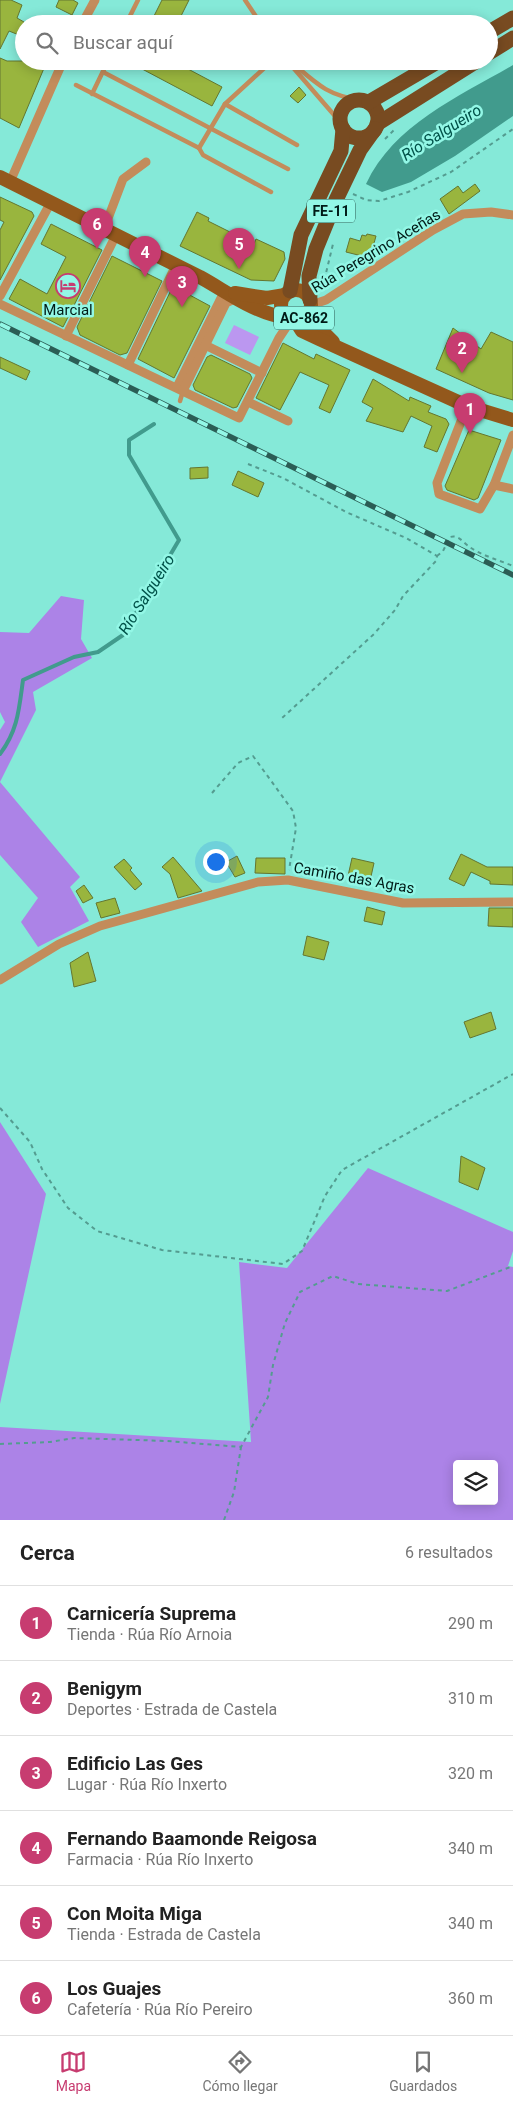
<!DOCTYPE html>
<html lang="es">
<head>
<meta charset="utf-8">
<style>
  :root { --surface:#fff; --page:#f2f2f2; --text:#222; --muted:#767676; --line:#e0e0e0; --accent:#c73c70 }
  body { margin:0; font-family:Roboto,sans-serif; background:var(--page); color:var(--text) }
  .controls { position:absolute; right:15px; bottom:15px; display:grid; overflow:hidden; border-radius:5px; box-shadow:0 2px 12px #0003 }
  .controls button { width:45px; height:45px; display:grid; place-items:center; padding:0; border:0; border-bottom:1px solid var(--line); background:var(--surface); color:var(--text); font:25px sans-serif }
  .you { position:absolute; left:215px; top:861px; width:18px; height:18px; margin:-12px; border:4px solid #fff; border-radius:50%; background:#1a73e8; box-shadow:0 0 0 8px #1a73e833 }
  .badge { display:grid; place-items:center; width:32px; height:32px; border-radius:50%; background:var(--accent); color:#fff; font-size:16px; font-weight:700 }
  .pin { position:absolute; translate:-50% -41px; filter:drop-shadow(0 1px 2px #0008) }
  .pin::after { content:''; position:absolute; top:26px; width:18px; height:15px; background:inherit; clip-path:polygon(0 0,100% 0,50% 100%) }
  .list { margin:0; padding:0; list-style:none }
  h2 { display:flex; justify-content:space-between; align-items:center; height:65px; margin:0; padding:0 20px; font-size:21px }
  h2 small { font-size:16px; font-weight:400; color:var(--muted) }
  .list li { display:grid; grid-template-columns:32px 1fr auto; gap:15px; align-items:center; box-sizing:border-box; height:75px; padding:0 20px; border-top:1px solid var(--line) }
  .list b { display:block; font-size:19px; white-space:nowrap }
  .list p { margin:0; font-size:16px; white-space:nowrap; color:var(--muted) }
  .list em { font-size:16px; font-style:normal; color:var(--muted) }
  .icon { flex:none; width:28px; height:28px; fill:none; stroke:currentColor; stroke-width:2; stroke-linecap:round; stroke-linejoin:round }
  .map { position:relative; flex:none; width:513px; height:1520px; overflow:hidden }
  .search { position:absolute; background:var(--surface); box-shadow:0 2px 12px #0003; left:15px; right:15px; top:15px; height:55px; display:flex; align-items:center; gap:12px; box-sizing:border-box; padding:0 18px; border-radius:28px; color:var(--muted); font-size:19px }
  .sheet { height:515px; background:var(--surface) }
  nav { display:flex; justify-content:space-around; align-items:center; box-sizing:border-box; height:70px; border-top:1px solid var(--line); background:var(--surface); font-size:14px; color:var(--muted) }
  nav a { display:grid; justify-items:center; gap:2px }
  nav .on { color:var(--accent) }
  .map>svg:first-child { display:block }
</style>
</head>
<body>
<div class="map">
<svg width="513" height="1520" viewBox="0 0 513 1520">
  <rect width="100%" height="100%" fill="#85e9d8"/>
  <path fill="#bb97f0" d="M234,325l25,12 -9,18 -25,-12z"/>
  <g fill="#ac83e7" fill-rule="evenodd">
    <path d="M61,596l23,4 -3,39 11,19 -59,34 3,18 -36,72v-52l5,-8 -5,-10v-80l29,1z"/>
    <path d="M0,782l80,95 -10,10 19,34 -51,26 -17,-25 17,-24 -38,-43z"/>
    <path d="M0,1122l46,72 -46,210z"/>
    <path d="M368,1168l145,64v19l-5,15 5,1v253h-513v-93l251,15 -12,-180 48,6zM457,1464h37v37h-37z"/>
  </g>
  <path fill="#419b8d" d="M513,65v51l-58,40 -44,26 -29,10 -16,-8c28,-60 94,-88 147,-119z"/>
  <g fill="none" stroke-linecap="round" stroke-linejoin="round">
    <path stroke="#419b8d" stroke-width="4" d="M0,754c18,-24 19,-45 23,-74l51,-23 24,-5 25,-17 56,-95 -50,-85v-15l25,-16"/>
  </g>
  <g fill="#99b53e" stroke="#647630">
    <path d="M0,0h11l11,5 -5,13 7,4v15l-15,-6 -9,18z"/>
    <path d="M59,0h14l5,3 -6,12 -16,-8z"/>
    <path d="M162,0h27l-12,24h-27z"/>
    <path d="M0,58l7,3h40l-28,67 -19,-10z"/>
    <path d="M127,61h46l49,26 -10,19z"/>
    <path d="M299,87l7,8 -8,8 -8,-7z"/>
    <path d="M475,184l5,7 -31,23 -9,-15 18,-13 5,7z"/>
    <path d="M0,197l32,15 2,4 -34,64v-50l4,-8 -4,-2z"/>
    <path d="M197,212l12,6 -1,3 46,23 2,-5 28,13 1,7 -11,22 -23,-1 -71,-34z"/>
    <path d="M51,224l51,26 -39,77 -54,-28 11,-20 27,15 19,-37 -25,-13z"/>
    <path d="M367,234l9,2 -6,22 -24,-6 4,-14 10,3 2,-6 4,1z"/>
    <path d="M112,256l50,25 -35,72 -7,2 -40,-20 -3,-8z"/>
    <path d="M173,286l37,20 -36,72 -36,-19z"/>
    <path d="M453,328l28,21 10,-17 22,10v58l-24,-7 -53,-24z"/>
    <path d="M283,343l31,16 2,-5 34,16 -20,43 -11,-5 10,-23 -29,-13 -20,38 -24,-12z"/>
    <path d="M211,355l39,19 2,4 -15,29 -4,1 -38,-18 -2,-5 14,-28z"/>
    <path d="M0,357l30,14 -4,9 -26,-12z"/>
    <path d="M373,379l36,22 1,-4 21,9 -3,6 18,7 3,5 -12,28 -13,-5 8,-21 -21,-10 -8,16 -37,-11 7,-13 -11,-6z"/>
    <path d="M469,430l32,10 -23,58 -4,2 -27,-10 -2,-4z"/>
    <path d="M208,467v11l-18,1v-11z"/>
    <path d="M238,471l26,12 -6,14 -26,-12z"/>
    <path d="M461,854l26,13h26v18l-23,-1v-3l-19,-9 -7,14 -15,-7z"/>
    <path d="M237,856l8,17 -10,4 -9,-15z"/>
    <path d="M173,857l29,34 -24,7 -8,-24 -8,-7z"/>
    <path d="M256,858h29v16l-30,-1z"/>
    <path d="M352,858l22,5 -4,18 -22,-5z"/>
    <path d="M124,859l8,9 -2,2 12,14 -7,6 -21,-23z"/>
    <path d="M84,885l9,13 -10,5 -7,-12z"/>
    <path d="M115,898l5,15 -19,5 -5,-15z"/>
    <path d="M367,907l18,5 -3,13 -18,-4z"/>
    <path d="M489,908h24v19l-25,-1z"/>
    <path d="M307,936l22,6 -5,18 -21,-5z"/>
    <path d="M88,952l8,29 -22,6 -4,-24z"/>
    <path d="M491,1012l5,17 -26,9 -6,-16z"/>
    <path d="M461,1156l24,12 -7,22 -19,-8z"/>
  </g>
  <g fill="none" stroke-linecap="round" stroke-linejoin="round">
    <g stroke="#549c90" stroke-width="2" stroke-dasharray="4 4" stroke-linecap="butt">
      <path d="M385,139l9,-9"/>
      <path d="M353,194l13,6 13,1 29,-9 43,-20 62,-43"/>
      <path d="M325,288l1,-15 7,-29"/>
      <path d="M248,464l35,14 63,34 60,26 31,18 -1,5 -33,35 -8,14 -21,24 -93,85"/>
      <path d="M437,556l6,-5 7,-14c8,-2 11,3 17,8 12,10 32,15 46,21"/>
      <path d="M212,793l26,-30 15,-7 40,55 3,17 -7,42"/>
      <path d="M0,1108l30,34 12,27 26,39 29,23 65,19 121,14 19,-13 23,-55 17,-26 171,-96"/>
      <path d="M0,1444l50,-2 24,-4 93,3 74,6 27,-50 5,-32 12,-42 15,-31 33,-16 25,8 89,7 66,-25"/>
      <path d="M224,1520l10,-28 7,-45"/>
    </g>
    <g stroke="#c38c5b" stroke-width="4.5">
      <path d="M245,0l16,24"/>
      <path d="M126,24l12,-24"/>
      <path d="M290,61c26,22 36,34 70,39"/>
      <path d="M290,64l51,59"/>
      <path d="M103,72l185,97"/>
      <path d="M76,85l123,63 4,7 68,37"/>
      <path d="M92,94l16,-33"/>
      <path d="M225,104l47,-43"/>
      <path d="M199,148l26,-44 72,41"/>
      <path d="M180,401l3,-10"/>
    </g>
    <g stroke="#c38c5b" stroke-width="9">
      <path d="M82,24l13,-24"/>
      <path d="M10,182l53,-121"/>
      <path d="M104,229l19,-50 23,-17"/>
      <path d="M0,296l51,-94"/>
      <path d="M0,304l239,114 40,-80 12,-18"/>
      <path d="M311,305l15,-5 107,-70 30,-16 28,-2 22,3"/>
      <path d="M66,336l50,-101"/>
      <path d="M205,345l57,28"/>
      <path d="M128,365l48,-100"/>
      <path d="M177,387l48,-97"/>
      <path d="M183,391l43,-88 9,-4"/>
      <path d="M248,402l40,19"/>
      <path d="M467,406l-30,77 2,11 41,15 14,-24 19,-50"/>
      <path d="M494,485l19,4"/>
      <path d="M0,980l59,-36 41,-18 158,-44 30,-2 115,23 110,-1"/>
    </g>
    <g stroke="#93581c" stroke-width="14">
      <path d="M0,177l200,100c29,16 54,36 87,41"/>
      <circle cx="296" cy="305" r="15"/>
      <path d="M235,293l32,5 18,-3"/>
      <path d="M310,310l13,22 10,10"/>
      <path d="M295,320l7,11 17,8 148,67 46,14"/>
    </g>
    <g stroke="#784b21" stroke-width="15">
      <path d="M489,32l24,-14"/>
      <path d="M489,53l24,-15"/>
      <circle cx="359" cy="119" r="19"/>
      <path d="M369,102l70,-41"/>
      <path d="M377,124l100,-63"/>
      <path d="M290,291l11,-56 40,-84 2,-22"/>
      <path d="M310,300l-1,-24 7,-27 20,-49 24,-50 15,-21"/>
    </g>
    <defs>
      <path id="rail" d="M0,324l513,251"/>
    </defs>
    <use href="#rail" stroke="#2b5d55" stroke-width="5.5"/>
    <use href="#rail" stroke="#93f7e6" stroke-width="4" stroke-dasharray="11" stroke-linecap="butt"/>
  </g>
  <defs>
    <symbol id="hotel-ring" viewBox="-11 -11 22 22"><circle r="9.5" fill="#93f7e6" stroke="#c73c70" stroke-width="1.5"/><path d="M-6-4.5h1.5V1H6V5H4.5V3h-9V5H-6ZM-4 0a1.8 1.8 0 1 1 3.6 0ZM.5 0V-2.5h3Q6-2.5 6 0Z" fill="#c73c70"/></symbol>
  </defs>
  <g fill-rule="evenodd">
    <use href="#hotel-ring" x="54" y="272" width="28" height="28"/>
  </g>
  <g text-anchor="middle" stroke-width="5" stroke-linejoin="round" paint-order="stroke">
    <g fill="#93f7e6" stroke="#2c5d55" stroke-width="1">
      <rect x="307" y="199.5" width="48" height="23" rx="4"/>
      <rect x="274" y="306.5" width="60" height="23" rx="4"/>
    </g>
    <g font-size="14" font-weight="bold" fill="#001b17">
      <text x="331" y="216">FE-11</text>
      <text x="304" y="323">AC-862</text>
    </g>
    <g font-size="15" fill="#001b17" stroke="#93f7e6">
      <text transform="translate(376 251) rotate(-31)" y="5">Rúa Peregrino Aceñas</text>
      <text transform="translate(354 878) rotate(10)" y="5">Camiño das Agras</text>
    </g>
    <g font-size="15" fill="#001b17" stroke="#93f7e6">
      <text x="68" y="315">Marcial</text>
    </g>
    <g font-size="16" font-style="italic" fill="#005249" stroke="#93f7e6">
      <text transform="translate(441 132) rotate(-32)" y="6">Río Salgueiro</text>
      <text transform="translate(146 594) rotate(-58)" y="6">Río Salgueiro</text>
    </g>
  </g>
</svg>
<div class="controls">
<button><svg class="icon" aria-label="layers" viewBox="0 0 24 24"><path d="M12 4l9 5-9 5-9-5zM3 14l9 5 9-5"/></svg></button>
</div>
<div class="you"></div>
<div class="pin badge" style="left:470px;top:434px">1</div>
<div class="pin badge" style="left:462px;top:373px">2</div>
<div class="pin badge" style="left:182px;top:307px">3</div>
<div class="pin badge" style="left:145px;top:277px">4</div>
<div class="pin badge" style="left:239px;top:269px">5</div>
<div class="pin badge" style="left:97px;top:249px">6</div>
<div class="search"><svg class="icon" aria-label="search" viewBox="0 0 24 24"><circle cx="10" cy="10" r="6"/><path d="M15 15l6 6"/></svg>Buscar aquí</div>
</div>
<section class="sheet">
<h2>Cerca<small>6 resultados</small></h2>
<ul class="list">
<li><span class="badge">1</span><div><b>Carnicería Suprema</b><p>Tienda · Rúa Río Arnoia</p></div><em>290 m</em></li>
<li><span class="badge">2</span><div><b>Benigym</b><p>Deportes · Estrada de Castela</p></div><em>310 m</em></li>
<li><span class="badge">3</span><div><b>Edificio Las Ges</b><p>Lugar · Rúa Río Inxerto</p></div><em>320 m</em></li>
<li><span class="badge">4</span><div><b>Fernando Baamonde Reigosa</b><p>Farmacia · Rúa Río Inxerto</p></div><em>340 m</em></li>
<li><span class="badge">5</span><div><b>Con Moita Miga</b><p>Tienda · Estrada de Castela</p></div><em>340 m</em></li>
<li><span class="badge">6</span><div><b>Los Guajes</b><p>Cafetería · Rúa Río Pereiro</p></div><em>360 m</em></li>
</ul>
</section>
<nav>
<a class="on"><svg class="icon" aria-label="map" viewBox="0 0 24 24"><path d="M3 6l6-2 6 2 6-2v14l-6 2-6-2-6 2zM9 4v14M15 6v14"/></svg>Mapa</a>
<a><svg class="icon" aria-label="directions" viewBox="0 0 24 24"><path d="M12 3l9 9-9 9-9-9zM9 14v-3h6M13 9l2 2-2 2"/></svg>Cómo llegar</a>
<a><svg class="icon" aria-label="saved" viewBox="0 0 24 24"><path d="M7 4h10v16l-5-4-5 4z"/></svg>Guardados</a>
</nav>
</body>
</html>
